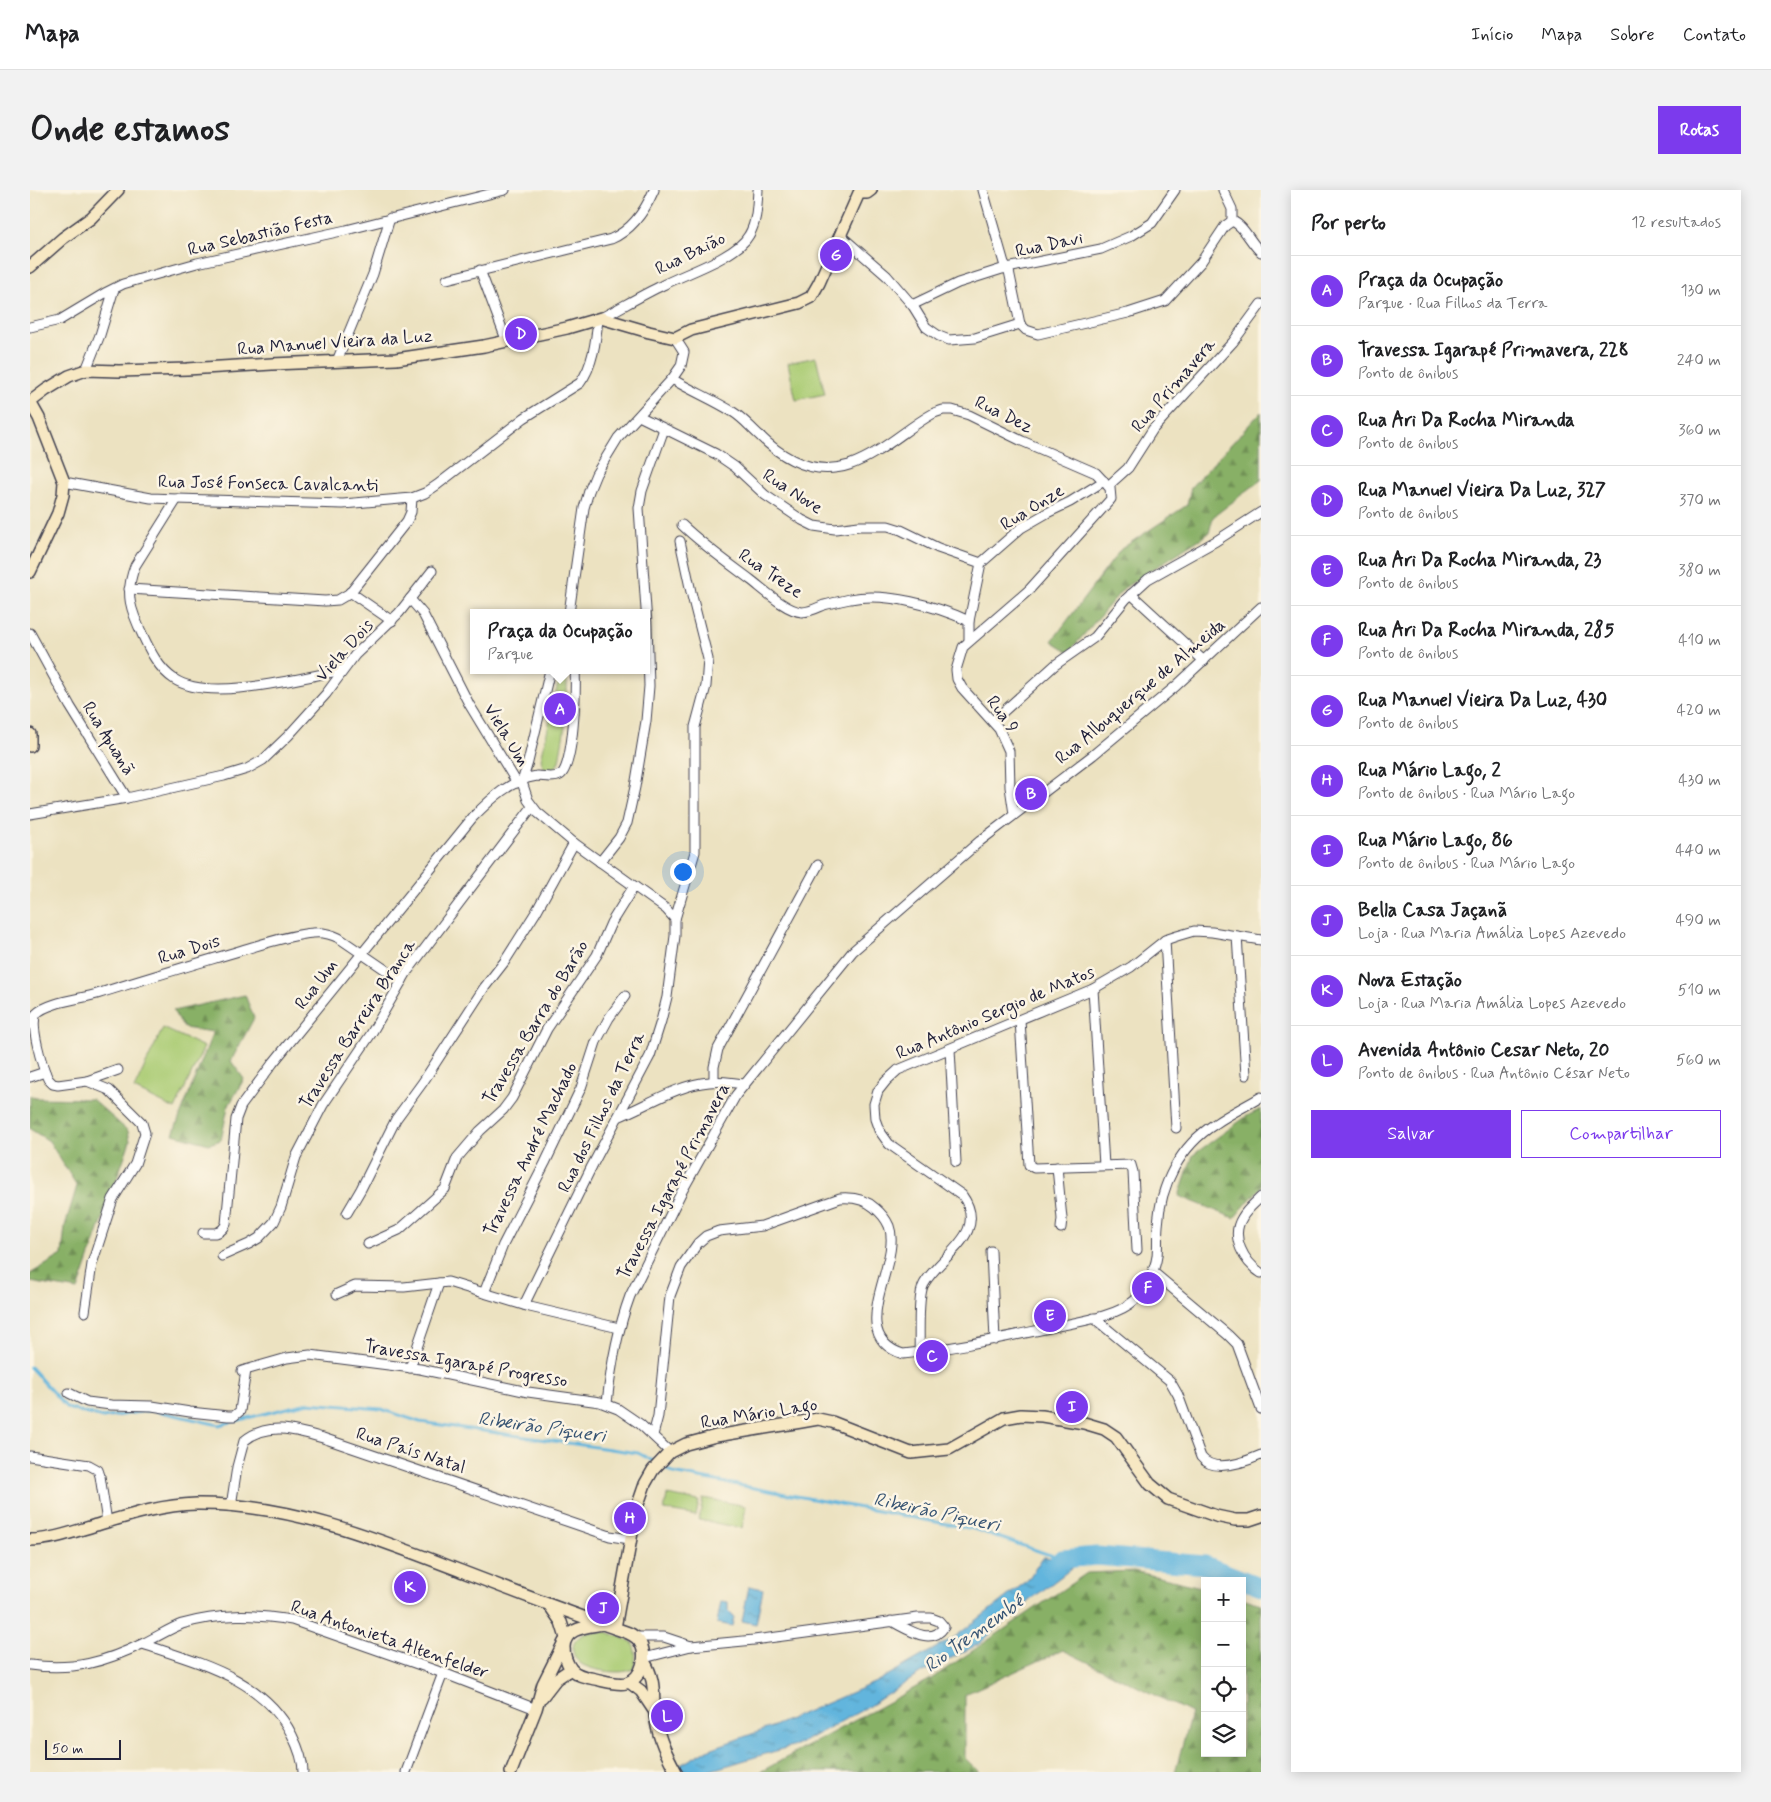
<!DOCTYPE html>
<html lang="pt">
<head>
<meta charset="utf-8">
<style>
  :root { --surface:#fff; --page:#f2f2f2; --text:#202124; --muted:#757577; --line:#e0e0e0; --accent:#7c3aed }
  body { margin:0; font-family:Mynerve,sans-serif; background:var(--page); color:var(--text) }
  .controls { position:absolute; right:15px; bottom:15px; display:grid; overflow:hidden; border-radius:0px; box-shadow:0 2px 12px #0003 }
  .controls button { width:45px; height:45px; display:grid; place-items:center; padding:0; border:0; border-bottom:1px solid var(--line); background:var(--surface); color:var(--text); font:25px sans-serif }
  .scale { position:absolute; left:15px; bottom:12px; width:76px; box-sizing:border-box; padding-left:5px; border:2px solid #22223b; border-top:0; font-size:14px; line-height:18px; white-space:nowrap; color:#22223b; -webkit-text-stroke:4px #fcf5e5; paint-order:stroke }
  .you { position:absolute; left:652px; top:681px; width:18px; height:18px; margin:-12px; border:4px solid #fff; border-radius:50%; background:#1a73e8; box-shadow:0 0 0 8px #1a73e833 }
  .badge { display:grid; place-items:center; width:32px; height:32px; border-radius:50%; background:var(--accent); color:#fff; font-size:16px; font-weight:700 }
  .pin { position:absolute; translate:-50% -50%; border:2px solid #fff; box-shadow:0 1px 5px #0006 }
  .popup { position:absolute; left:440px; top:419px; width:180px; height:65px; box-sizing:border-box; display:grid; place-content:center; border-radius:0px; background:var(--surface); filter:drop-shadow(0 1px 4px #0005); font-size:16px; white-space:nowrap; color:var(--muted) }
  .popup b { font-size:19px; color:var(--text) }
  .popup::after { content:''; position:absolute; left:50%; top:100%; margin-left:-10px; border:10px solid transparent; border-top-color:var(--surface) }
  .list { margin:0; padding:0; list-style:none }
  h2 { display:flex; justify-content:space-between; align-items:center; height:65px; margin:0; padding:0 20px; font-size:21px }
  h2 small { font-size:16px; font-weight:400; color:var(--muted) }
  .list li { display:grid; grid-template-columns:32px 1fr auto; gap:15px; align-items:center; box-sizing:border-box; height:70px; padding:0 20px; border-top:1px solid var(--line) }
  .list b { display:block; font-size:19px; white-space:nowrap }
  .list p { margin:0; font-size:16px; white-space:nowrap; color:var(--muted) }
  .list em { font-size:16px; font-style:normal; color:var(--muted) }
  .actions { display:flex; gap:10px; padding:15px 20px }
  .actions a { flex:1; padding:11px 0; border:1px solid var(--accent); border-radius:0px; text-align:center; font-size:18px; color:var(--accent) }
  .actions .main { background:var(--accent); color:#fff }
  .icon { flex:none; width:28px; height:28px; fill:none; stroke:currentColor; stroke-width:2; stroke-linecap:round; stroke-linejoin:round }
  .map { position:relative; flex:none; width:1231px; height:1582px; overflow:hidden; border-radius:0px }
  header { display:flex; align-items:center; gap:30px; box-sizing:border-box; height:70px; padding:0 25px; background:var(--surface); border-bottom:1px solid var(--line) }
  header strong { font-size:24px }
  nav { display:flex; gap:28px; margin-inline-start:auto; font-size:18px }
  .intro { display:flex; align-items:center; justify-content:space-between; box-sizing:border-box; height:120px; padding:0 30px }
  h1 { margin:0; font-size:35px }
  .button { padding:12px 22px; border-radius:0px; background:var(--accent); color:#fff; font-size:18px; font-weight:700 }
  main { display:flex; gap:30px; padding:0 30px }
  aside { flex:1; background:var(--surface); border-radius:0px; box-shadow:0 2px 12px #0003 }
  .map>svg:first-child { display:block }
</style>
</head>
<body>
<header>
<strong>Mapa</strong>
<nav><a>Início</a><a>Mapa</a><a>Sobre</a><a>Contato</a></nav>
</header>
<div class="intro"><h1>Onde estamos</h1><a class="button">Rotas</a></div>
<main>
<div class="map">
<svg width="1231" height="1582" viewBox="0 0 1231 1582">
  <defs>
    <pattern id="forest-firs" width="22" height="20" patternUnits="userSpaceOnUse" patternTransform="scale(1.25)"><rect width="22" height="20" fill="#88b066"/><path d="M5 1l3.5 6h-7zM16 11l3.5 6h-7z" fill="#6f8f55"/></pattern>
    <pattern id="water-ripples" width="26" height="14" patternUnits="userSpaceOnUse" patternTransform="scale(1.25)"><rect width="26" height="14" fill="#62b5dd"/><path d="M2 4q2-2 4 0t4 0M15 11q2-2 4 0t4 0" fill="none" stroke="#5093b4"/></pattern>
  </defs>
  <rect width="100%" height="100%" fill="#fcf5e5"/>
  <filter id="ink" filterUnits="userSpaceOnUse"><feTurbulence type="fractalNoise" baseFrequency=".02" numOctaves="2"/><feDisplacementMap in="SourceGraphic" scale="10" xChannelSelector="R" yChannelSelector="G"/><feConvolveMatrix kernelMatrix="1 2 1 2 8 2 1 2 1" color-interpolation-filters="sRGB"/></filter>
  <filter id="wash" filterUnits="userSpaceOnUse"><feTurbulence type="fractalNoise" baseFrequency=".0096" numOctaves="4" result="noise"/><feDisplacementMap in="SourceGraphic" scale="20" xChannelSelector="R" yChannelSelector="G"/><feGaussianBlur stdDeviation="1.12" result="paint"/><feColorMatrix in="noise" values="0 0 0 0 0 0 0 0 0 0 0 0 0 0 0 0 0 1.4 0 .05"/><feComposite in="paint" operator="in"/></filter>
  <g filter="url(#wash)">
    <rect width="100%" height="100%" fill="#ece2c1"/>
    <g fill="#abcc74" stroke="#667758">
      <path d="M786,167l9,37 -29,6 -8,-37z"/>
      <path d="M531,480h6v45l-8,46 -3,6 -5,2 -8,-2 -2,-8z"/>
      <path d="M133,838l41,19 -29,62 -41,-20z"/>
      <path d="M637,1305l32,6 -3,15 -32,-6z"/>
      <path d="M673,1308l43,8 -4,22 -43,-8z"/>
      <path d="M577,1442l25,10c4,9 5,17 1,27 -11,6 -38,2 -50,-4 -15,-9 -13,-27 4,-32 7,-1 14,-1 20,-1z"/>
    </g>
    <g fill="url(#forest-firs)" stroke="#556950">
      <path d="M1231,222v68l-48,37 -4,16 -85,55 -55,64 -17,-11 69,-92 66,-44 4,-18z"/>
      <path d="M215,805l9,23 -23,43 13,18 -16,28 -7,33 -12,4 -36,-10 40,-102 -29,-4 -11,-17z"/>
      <path d="M0,905l5,3 57,1 36,32 2,10 -52,149 -48,-8v-8l32,-19 3,-29 12,-40 -28,-45 -19,-12z"/>
      <path d="M1231,919v78l-27,31 -55,-22 14,-41 54,-39z"/>
      <path d="M1104,1381l71,17v165h37v-155l19,6v168h-86l16,-59 -128,-63 -98,44v64l14,14h-219l171,-93 156,-106z"/>
    </g>
    <g fill="url(#water-ripples)" stroke="#426c8c">
      <path d="M1013,1367l37,5 -58,44 -43,38 -61,31 -52,33 -67,36 -94,28h-37l39,-22 62,-22 107,-46 79,-45 72,-56z"/>
      <path d="M719,1396l14,3 -7,35 -14,-3z"/>
      <path d="M691,1411l7,1v9l6,6 -2,9 -15,-3z"/>
    </g>
    <g fill="none" stroke-linecap="round" stroke-linejoin="round">
      <g stroke="#62b5dd" stroke-width="3">
        <path d="M0,1177l37,41 36,10 49,-8 67,15 89,-22 73,6 39,13 218,31 17,9"/>
        <path d="M631,1275l12,8 301,56 88,30"/>
      </g>
      <path stroke="#62b5dd" stroke-width="19" d="M1014,1387l18,-18 35,-3 108,9 56,22"/>
    </g>
  </g>
  <g filter="url(#ink)">
    <g fill="none" stroke-linecap="round" stroke-linejoin="round">
      <defs>
        <g id="street">
          <path d="M953,0l21,73 5,8 11,53"/>
          <path d="M1193,0l9,19v12c12,4 19,23 29,31"/>
          <path d="M810,45l47,41 26,30 13,21 13,9 10,4 26,-2 45,-14"/>
          <path d="M450,80l27,72"/>
          <path d="M417,89l164,-40c21,-9 34,-28 43,-49"/>
          <path d="M882,115l46,-22 44,-14 99,-20 30,-13 21,-13 23,-33"/>
          <path d="M571,128c21,-11 41,-23 62,-33 23,-12 74,-28 86,-50 8,-13 8,-30 9,-45"/>
          <path d="M990,134l6,6 12,4 90,-21 37,-12 36,-39 24,-36 7,-5"/>
          <path d="M0,137l30,-7 45,-27 18,-9 17,-5 57,-16 149,-33 159,-40"/>
          <path d="M307,171l36,-87 17,-56"/>
          <path d="M56,180l14,-35 14,-46"/>
          <path d="M642,189c20,12 42,21 61,33 10,6 18,16 26,23 24,24 55,41 90,30 32,-11 56,-36 85,-52l9,-3h9l17,5 53,26 74,32 14,15 1,11 -82,91 -66,57 -7,23 1,9 5,9 37,41 10,22 1,36 4,27"/>
          <path d="M609,226l77,38 19,13 30,28 37,25 12,6 21,3 24,-3h29l13,4 37,18 43,15 -12,58v20"/>
          <path d="M34,292l87,16 26,1 166,5 69,-6 13,-5 12,-8 87,-67 56,-35c13,-17 16,-43 18,-64"/>
          <path d="M1078,296l20,-18 25,-39 80,-87 28,-38"/>
          <path d="M147,309l-42,67c-11,28 -4,45 8,70 7,15 16,33 31,43 35,24 129,-2 169,-9"/>
          <path d="M652,335c21,20 45,37 69,55 12,9 35,31 51,32 8,0 15,-4 22,-7 8,-2 17,-4 26,-6 37,-7 86,7 119,22"/>
          <path d="M951,373l40,-35 26,-15 23,-11 34,-21"/>
          <path d="M99,399l196,12 13,-1 12,-7 57,-72 4,-9 1,-14"/>
          <path d="M320,402l42,29"/>
          <path d="M1101,404l73,67"/>
          <path d="M380,409l13,15 46,90 48,79"/>
          <path d="M539,423l15,-105 5,-17 7,-17 22,-36 54,-59 9,-13 3,-14 -9,-14"/>
          <path d="M0,443l40,73 57,92 97,-22 23,-7 16,-9 25,-24 38,-42 29,-39 44,-42 33,-42"/>
          <path d="M963,531l62,-56 40,-28 31,-38 22,-20 68,-38 45,-29"/>
          <path d="M0,624l97,-16"/>
          <path d="M570,672l19,-24 8,-15 8,-36 11,-66 3,-35 -2,-62 -8,-116 3,-17 22,-62"/>
          <path d="M645,729l20,-67v-125l11,-41 2,-27 -17,-67 -11,-51"/>
          <path d="M1207,746l9,139"/>
          <path d="M1135,750l11,188"/>
          <path d="M1063,799l11,176"/>
          <path d="M990,830l9,145 5,3 97,-3 2,7 4,78"/>
          <path d="M920,859l6,113"/>
          <path d="M0,887l15,-5"/>
          <path d="M57,891l31,-11"/>
          <path d="M684,891v-14l4,-18 100,-184"/>
          <path d="M588,927c30,-12 59,-32 91,-35 12,-2 23,1 35,2"/>
          <path d="M1027,977l5,52 -1,9"/>
          <path d="M1231,1007c-6,6 -15,13 -19,21 -12,19 2,44 19,55"/>
          <path d="M317,1023l14,-24 35,-70 27,-37 61,-94 21,-27 31,-49 38,-69"/>
          <path d="M173,1043c10,0 18,2 23,-9l10,-105 5,-13 32,-43 200,-246c18,-18 37,-37 64,-41 7,0 16,3 23,-1 14,-7 16,-88 15,-105"/>
          <path d="M338,1054l31,-14 46,-41 12,-31 23,-27 23,-21 9,-12 35,-69 50,-74 14,-32 23,-37"/>
          <path d="M961,1061l4,89"/>
          <path d="M192,1066l27,-12 10,-6 15,-16 7,-15 15,-50 27,-52 48,-71 36,-62 125,-165"/>
          <path d="M1123,1082l75,63 9,9 24,65"/>
          <path d="M454,1103l19,-48 42,-82 36,-75 15,-46 13,-24 16,-22"/>
          <path d="M307,1104l18,-8 49,1 44,-5 82,25 89,21"/>
          <path d="M494,1115l68,-139 58,-110 11,-35 6,-24 8,-61v-17l-9,-10 -92,-66 -37,-31 -9,-12 -6,-18 6,-20 22,-92"/>
          <path d="M55,1122l7,-48 21,-65 22,-35 10,-31 -3,-10 -33,-33 -22,-9 -29,4 -5,-1 -5,-5c-6,-13 -18,-53 -12,-65 11,-12 45,-15 61,-20 47,-15 95,-29 142,-43 24,-7 50,-16 74,-18 9,-1 18,1 26,5l63,43"/>
          <path d="M1064,1128l76,63 8,14 23,62c13,17 44,5 60,-2"/>
          <path d="M889,1163c1,-16 -2,-57 5,-69 17,-30 66,-50 38,-89l-73,-51 -10,-14 -4,-11 -1,-15 4,-13 8,-10 12,-11 195,-81 38,-22 34,-27 12,-4 17,-5 18,1 49,8"/>
          <path d="M380,1178l29,-85"/>
          <path d="M212,1181l45,-13 23,-3 110,14 108,23 72,10 18,7 22,15 30,28"/>
          <path d="M39,1203l18,9 24,3 41,1 38,6 38,4h6l6,-5 6,-41"/>
          <path d="M577,1213c4,-37 10,-72 23,-107l51,-103 55,-98 117,-144 127,-110 113,-86 83,-69 85,-79"/>
          <path d="M623,1245l5,-19 12,-120 11,-29 17,-24 8,-7 13,-5 43,-5 78,-28c14,-1 25,1 35,10 6,5 11,11 14,18 14,36 -46,109 14,128 49,-5 98,-16 146,-26 26,-6 66,-10 86,-28 10,-11 20,-29 22,-44 1,-10 0,-20 1,-30 2,-41 22,-80 57,-102 14,-10 31,-18 46,-27"/>
          <path d="M0,1266l59,9 9,5 2,6 7,46"/>
          <path d="M201,1316l6,-39 7,-26c24,-20 52,-11 79,-3l287,98 20,3"/>
          <path d="M606,1447h28l27,9"/>
          <path d="M113,1454c56,19 120,34 149,91 6,12 11,24 11,37"/>
          <path d="M614,1468l47,-12 63,-6 164,-22h13l8,3 5,6c-13,20 -38,1 -53,-6"/>
          <path d="M0,1475c44,6 75,-3 114,-22 13,-6 25,-14 38,-19 38,-11 72,-10 110,-4l151,53 93,36"/>
          <path d="M376,1582l37,-99"/>
        </g>
        <g id="secondary">
          <path d="M0,77l33,-29 28,-20 27,-28"/>
          <path d="M0,212l16,-12 23,-14 17,-6 33,1 68,-2 85,-5 124,-5 88,-13 83,-18 34,-10 48,14 26,6 16,-8 108,-27 12,-6 8,-14 40,-90h8l4,-3"/>
          <path d="M0,212l9,16 25,64 -1,13 -5,18 -28,59"/>
          <path d="M0,544v12"/>
          <path d="M0,1350c21,0 43,-8 63,-14 34,-10 67,-21 103,-22 94,-1 185,36 270,69 52,20 104,40 157,58 6,2 12,4 16,10 9,13 4,37 -13,42 -10,2 -21,-2 -31,-4 -9,-2 -18,-3 -24,-10 -5,-7 -7,-14 -7,-22 1,-20 24,-20 39,-23"/>
          <path d="M520,1416l11,16 5,16"/>
          <path d="M585,1438l21,-118 9,-26 8,-14 17,-18 16,-8 30,-8 85,-14 17,-3 14,3 79,31 38,-4 55,-31 17,-3 21,1 42,7 20,6 12,8 34,47 18,15 48,17 19,4h14l12,-4"/>
          <path d="M614,1471c14,23 7,36 12,60 3,19 11,34 20,51"/>
          <path d="M599,1492l12,9 12,18"/>
          <path d="M512,1507l14,-18 15,-10"/>
          <path d="M481,1582l25,-63 7,-25 21,-42"/>
        </g>
      </defs>
      <use href="#street" stroke="#403f4f" stroke-width="11"/>
      <use href="#secondary" stroke="#403f4f" stroke-width="14"/>
      <use href="#street" stroke="#fff" stroke-width="9"/>
      <use href="#secondary" stroke="#f7e8c3" stroke-width="11"/>
    </g>
  </g>
  <g text-anchor="middle" stroke-width="5" stroke-linejoin="round" paint-order="stroke">
    <g font-size="18" fill="#22223b" stroke="#fcf5e5">
      <text transform="translate(230 43) rotate(-13)" y="6">Rua Sebastião Festa</text>
      <text transform="translate(1019 54) rotate(-12)" y="6">Rua Davi</text>
      <text transform="translate(660 63) rotate(-26)" y="6">Rua Baião</text>
      <text transform="translate(305 152) rotate(-4)" y="6">Rua Manuel Vieira da Luz</text>
      <text transform="translate(1143 195) rotate(-49)" y="6">Rua Primavera</text>
      <text transform="translate(974 224) rotate(26)" y="6">Rua Dez</text>
      <text transform="translate(238 293) rotate(1)" y="6">Rua José Fonseca Cavalcanti</text>
      <text transform="translate(763 301) rotate(33)" y="6">Rua Nove</text>
      <text transform="translate(1002 317) rotate(-32)" y="6">Rua Onze</text>
      <text transform="translate(741 383) rotate(34)" y="6">Rua Treze</text>
      <text transform="translate(314 460) rotate(-48)" y="6">Viela Dois</text>
      <text transform="translate(1110 501) rotate(-40)" y="6">Rua Albuquerque de Almeida</text>
      <text transform="translate(973 524) rotate(54)" y="6">Rua 9</text>
      <text transform="translate(477 545) rotate(59)" y="6">Viela Um</text>
      <text transform="translate(79 548) rotate(58)" y="6">Rua Apuanã</text>
      <text transform="translate(159 759) rotate(-17)" y="6">Rua Dois</text>
      <text transform="translate(286 794) rotate(-52)" y="6">Rua Um</text>
      <text transform="translate(965 822) rotate(-23)" y="6">Rua Antônio Sergio de Matos</text>
      <text transform="translate(505 832) rotate(-59)" y="6">Travessa Barra do Barão</text>
      <text transform="translate(327 834) rotate(-57)" y="6">Travessa Barreira Branca</text>
      <text transform="translate(571 922) rotate(-64)" y="6">Rua dos Filhos da Terra</text>
      <text transform="translate(500 959) rotate(-64)" y="6">Travessa André Machado</text>
      <text transform="translate(643 991) rotate(-62)" y="6">Travessa Igarapé Primavera</text>
      <text transform="translate(436 1173) rotate(10)" y="6">Travessa Igarapé Progresso</text>
      <text transform="translate(729 1223) rotate(-9)" y="6">Rua Mário Lago</text>
      <text transform="translate(381 1260) rotate(18)" y="6">Rua País Natal</text>
      <text transform="translate(360 1449) rotate(19)" y="6">Rua Antonieta Altenfelder</text>
    </g>
    <g font-size="19" font-style="italic" fill="#385574" stroke="#fcf5e5">
      <text transform="translate(512 1236) rotate(8)" y="7">Ribeirão Piqueri</text>
      <text transform="translate(907 1321) rotate(12)" y="7">Ribeirão Piqueri</text>
      <text transform="translate(943 1443) rotate(-36)" y="7">Rio Tremembé</text>
    </g>
  </g>
</svg>
<div class="controls">
<button>+</button>
<button>−</button>
<button><svg class="icon" aria-label="locate" viewBox="0 0 24 24"><circle cx="12" cy="12" r="6"/><path d="M12 2v4M12 18v4M2 12h4M18 12h4"/></svg></button>
<button><svg class="icon" aria-label="layers" viewBox="0 0 24 24"><path d="M12 4l9 5-9 5-9-5zM3 14l9 5 9-5"/></svg></button>
</div>
<div class="scale">50 m</div>
<div class="you"></div>
<div class="pin badge" style="left:530px;top:519px">A</div>
<div class="popup"><b>Praça da Ocupação</b>Parque</div>
<div class="pin badge" style="left:1001px;top:604px">B</div>
<div class="pin badge" style="left:902px;top:1166px">C</div>
<div class="pin badge" style="left:491px;top:144px">D</div>
<div class="pin badge" style="left:1020px;top:1126px">E</div>
<div class="pin badge" style="left:1118px;top:1098px">F</div>
<div class="pin badge" style="left:806px;top:65px">G</div>
<div class="pin badge" style="left:600px;top:1328px">H</div>
<div class="pin badge" style="left:1042px;top:1217px">I</div>
<div class="pin badge" style="left:573px;top:1418px">J</div>
<div class="pin badge" style="left:380px;top:1397px">K</div>
<div class="pin badge" style="left:637px;top:1526px">L</div>
</div>
<aside>
<h2>Por perto<small>12 resultados</small></h2>
<ul class="list">
<li><span class="badge">A</span><div><b>Praça da Ocupação</b><p>Parque · Rua Filhos da Terra</p></div><em>130 m</em></li>
<li><span class="badge">B</span><div><b>Travessa Igarapé Primavera, 228</b><p>Ponto de ônibus</p></div><em>240 m</em></li>
<li><span class="badge">C</span><div><b>Rua Ari Da Rocha Miranda</b><p>Ponto de ônibus</p></div><em>360 m</em></li>
<li><span class="badge">D</span><div><b>Rua Manuel Vieira Da Luz, 327</b><p>Ponto de ônibus</p></div><em>370 m</em></li>
<li><span class="badge">E</span><div><b>Rua Ari Da Rocha Miranda, 23</b><p>Ponto de ônibus</p></div><em>380 m</em></li>
<li><span class="badge">F</span><div><b>Rua Ari Da Rocha Miranda, 285</b><p>Ponto de ônibus</p></div><em>410 m</em></li>
<li><span class="badge">G</span><div><b>Rua Manuel Vieira Da Luz, 430</b><p>Ponto de ônibus</p></div><em>420 m</em></li>
<li><span class="badge">H</span><div><b>Rua Mário Lago, 2</b><p>Ponto de ônibus · Rua Mário Lago</p></div><em>430 m</em></li>
<li><span class="badge">I</span><div><b>Rua Mário Lago, 86</b><p>Ponto de ônibus · Rua Mário Lago</p></div><em>440 m</em></li>
<li><span class="badge">J</span><div><b>Bella Casa Jaçanã</b><p>Loja · Rua Maria Amália Lopes Azevedo</p></div><em>490 m</em></li>
<li><span class="badge">K</span><div><b>Nova Estação</b><p>Loja · Rua Maria Amália Lopes Azevedo</p></div><em>510 m</em></li>
<li><span class="badge">L</span><div><b>Avenida Antônio Cesar Neto, 20</b><p>Ponto de ônibus · Rua Antônio César Neto</p></div><em>560 m</em></li>
</ul>
<div class="actions"><a class="main">Salvar</a><a>Compartilhar</a></div>
</aside>
</main>
</body>
</html>
